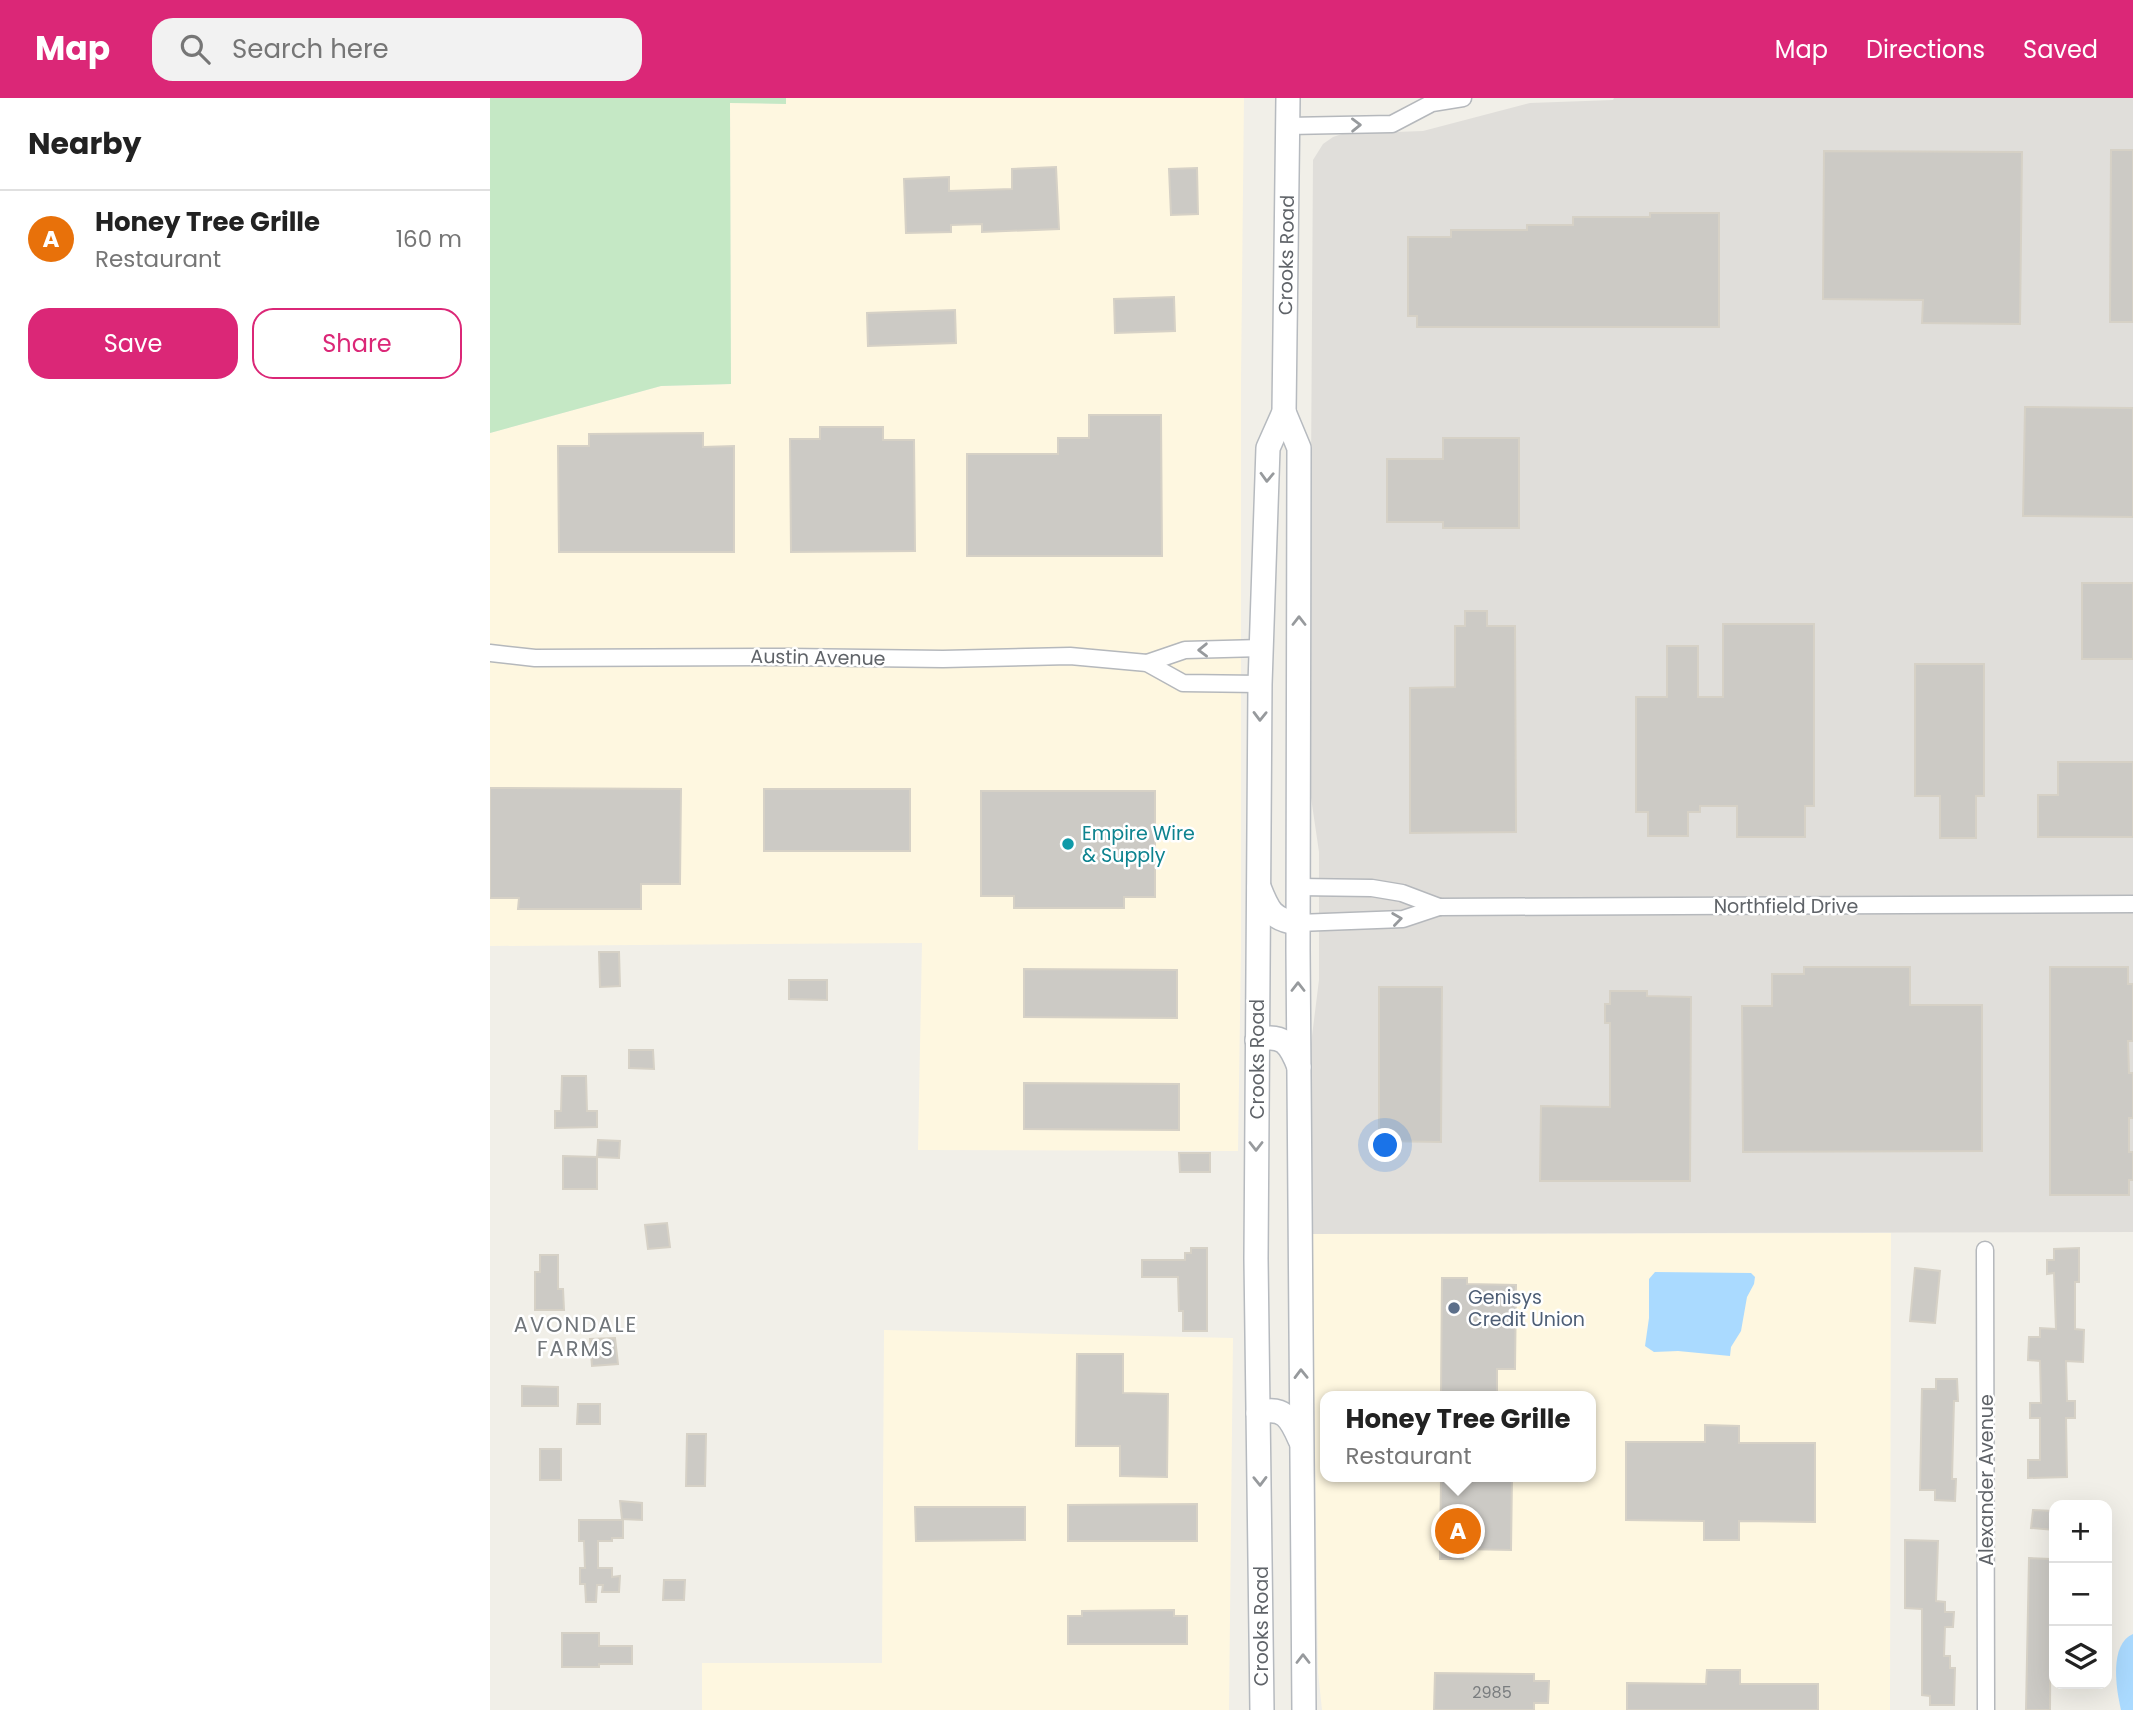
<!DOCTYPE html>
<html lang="en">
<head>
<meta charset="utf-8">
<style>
  :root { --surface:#fff; --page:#f2f2f2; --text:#222; --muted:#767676; --line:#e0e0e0; --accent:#db2777 }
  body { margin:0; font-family:Poppins,sans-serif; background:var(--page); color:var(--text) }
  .controls { position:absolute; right:21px; bottom:21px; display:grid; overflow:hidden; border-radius:14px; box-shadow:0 7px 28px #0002 }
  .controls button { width:63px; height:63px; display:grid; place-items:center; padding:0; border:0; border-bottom:2px solid var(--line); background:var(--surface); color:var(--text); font:35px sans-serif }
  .you { position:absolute; left:896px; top:1048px; width:24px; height:24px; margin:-18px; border:5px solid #fff; border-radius:50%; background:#1a73e8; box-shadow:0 0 0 10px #1a73e833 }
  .badge { display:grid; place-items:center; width:46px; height:46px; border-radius:50%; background:var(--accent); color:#fff; font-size:23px; font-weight:700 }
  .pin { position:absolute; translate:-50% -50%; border:4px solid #fff; box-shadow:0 2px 7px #0006 }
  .popup { position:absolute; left:830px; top:1293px; width:276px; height:91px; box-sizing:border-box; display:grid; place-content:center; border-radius:14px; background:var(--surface); filter:drop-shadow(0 2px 5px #0005); font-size:23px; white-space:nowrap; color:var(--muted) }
  .popup b { font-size:26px; color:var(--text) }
  .popup::after { content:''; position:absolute; left:50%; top:100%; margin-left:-14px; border:14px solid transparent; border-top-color:var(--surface) }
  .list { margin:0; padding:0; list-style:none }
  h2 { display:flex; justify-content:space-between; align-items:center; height:91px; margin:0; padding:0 28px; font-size:30px }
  h2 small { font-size:23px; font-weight:400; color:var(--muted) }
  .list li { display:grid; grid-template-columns:46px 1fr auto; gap:21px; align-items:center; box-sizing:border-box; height:98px; padding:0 28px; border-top:2px solid var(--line) }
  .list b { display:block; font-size:26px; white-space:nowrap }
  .list p { margin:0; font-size:23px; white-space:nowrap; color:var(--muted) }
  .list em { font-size:23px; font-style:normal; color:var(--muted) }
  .actions { display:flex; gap:14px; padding:21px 28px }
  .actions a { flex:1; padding:16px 0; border:2px solid var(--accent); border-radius:21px; text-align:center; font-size:24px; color:var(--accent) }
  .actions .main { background:var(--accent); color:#fff }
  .icon { flex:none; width:38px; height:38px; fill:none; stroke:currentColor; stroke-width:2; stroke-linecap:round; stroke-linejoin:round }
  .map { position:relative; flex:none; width:1643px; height:1612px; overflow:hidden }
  header { display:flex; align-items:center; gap:42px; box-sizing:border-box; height:98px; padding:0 35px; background:var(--accent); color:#fff }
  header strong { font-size:33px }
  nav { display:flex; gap:38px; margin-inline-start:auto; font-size:24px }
  .search { width:490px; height:63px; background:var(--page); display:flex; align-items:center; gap:18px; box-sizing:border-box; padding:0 24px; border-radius:21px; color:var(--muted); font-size:26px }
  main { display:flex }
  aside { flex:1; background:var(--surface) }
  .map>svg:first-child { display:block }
</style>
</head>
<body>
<header>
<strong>Map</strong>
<div class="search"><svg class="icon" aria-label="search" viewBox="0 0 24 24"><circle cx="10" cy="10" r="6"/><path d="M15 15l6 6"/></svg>Search here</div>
<nav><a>Map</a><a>Directions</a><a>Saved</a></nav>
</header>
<main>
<aside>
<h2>Nearby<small></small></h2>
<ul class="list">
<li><span class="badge" style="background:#e8710a">A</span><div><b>Honey Tree Grille</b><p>Restaurant</p></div><em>160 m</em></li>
</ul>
<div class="actions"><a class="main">Save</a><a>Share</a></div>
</aside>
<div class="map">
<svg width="1643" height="1612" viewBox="0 0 1643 1612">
  <rect width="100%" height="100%" fill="#f1efe8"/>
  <g fill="#fef7e0" fill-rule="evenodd">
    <path d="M296,0h458l-3,280v572l-3,201 -320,-1 4,-207 -432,3v-513l171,-47 70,-2 -1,-282 56,2z"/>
    <path d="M1401,1135l-1,477h-568l-4,-38 -6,-438zM835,1298h266v81h-266z"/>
    <path d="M394,1232l349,8 -4,372h-527v-47h180z"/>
  </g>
  <path fill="#e0deda" d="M1124,0h519v1134l-821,2 -2,-182 9,-72v-128l-10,-68 4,-624 10,-16 10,-7 9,-3 81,-3 107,-28 83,-3z"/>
  <path fill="#c5e8c5" d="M0,0h296v6l-56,-1 1,281 -70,2 -171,47z"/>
  <g fill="#aadaff">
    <path d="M1165,1174l96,1 4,4 -1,7 -7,13 -6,34 -10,16 -1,9 -52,-5 -24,1 -9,-6 4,-28v-39z"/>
    <path d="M1643,1536v76h-12c-5,-21 -12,-66 12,-76z"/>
  </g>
  <g fill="#cccac5" stroke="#d6d1c6" stroke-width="2">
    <path d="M1621,52h22v172h-23z"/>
    <path d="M1334,53l198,1 -2,172 -98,-1 1,-23 -100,-1z"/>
    <path d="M566,69l3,62 -77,3v-8l-31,1v7l-45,1 -2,-54 45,-2v14l63,-2v-20z"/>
    <path d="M707,70l1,46 -27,1 -2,-46z"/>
    <path d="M1160,115h69v114h-302v-11h-9v-79h43v-7h76v-5h46v-8h77z"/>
    <path d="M684,199l1,34 -60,2 -1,-34z"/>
    <path d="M465,212l1,33 -88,3 -1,-33z"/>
    <path d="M1535,309l108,1v109l-110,-1z"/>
    <path d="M599,317h72l1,141h-195v-102h91v-16h31z"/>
    <path d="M330,329h63v13h31l1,111 -124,1 -1,-113h30z"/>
    <path d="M213,335v14l31,-1v106h-175l-1,-106h31v-12z"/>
    <path d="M953,340h76v90h-76v-6h-56v-63h56z"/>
    <rect x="1592" y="485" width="51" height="76"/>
    <path d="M975,513h22v15h28l1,206 -106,1v-145l45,-1v-61h10z"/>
    <path d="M1233,526h91v182h-9v31h-68v-31h-37v6h-12v24h-40v-24h-12v-115h31v-51h31v51h25z"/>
    <path d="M1425,566h69v132h-8v42h-36v-42h-25z"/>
    <path d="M1568,664h75v75h-95v-42h20z"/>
    <path d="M0,690l191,1 -1,95h-39v25h-123l1,-11h-29z"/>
    <rect x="274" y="691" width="146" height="62"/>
    <path d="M491,693h174v106h-31v11h-110v-12h-33z"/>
    <path d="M109,854h20l1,34 -20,1z"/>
    <path d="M1314,869h106v38h72v146l-239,1 -1,-146h30v-32h32z"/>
    <path d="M1560,869h78v17h5v57h-5l1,32h4v45h-4v34h4v28h-4v15h-79z"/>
    <path d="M534,871l153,1v48l-153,-1z"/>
    <path d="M299,882h38v20l-38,-1z"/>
    <path d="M889,889h63l-1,155 -62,-1z"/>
    <path d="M1120,893h37v5l44,1 -1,184h-150l1,-75 69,1v-84h-5v-19h5z"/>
    <path d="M139,952h24l1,19 -25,-1z"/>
    <path d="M72,978h24l1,35h10v16l-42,1v-17h6z"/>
    <path d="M534,985l155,1v46l-155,-1z"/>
    <path d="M108,1042l22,1 -1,17 -22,-1z"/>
    <path d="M689,1055h31v19h-30z"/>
    <path d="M73,1058l34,1v32h-34z"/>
    <path d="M177,1125l3,24 -22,2 -3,-24z"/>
    <path d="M701,1150h16v83h-24v-20h-4l-1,-34h-36v-17h43v-7h6z"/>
    <path d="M1589,1150v34h-4v47l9,1 -1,32 -17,-1 1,40h8v17h-9l1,59 -39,1v-18h12v-42h-10v-15h11l-1,-42 -12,-1 1,-23h11v-9l16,1 -2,-56 -7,1v-14h7v-11z"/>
    <path d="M50,1157h18v34h5l1,21h-29v-38h5z"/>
    <path d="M1425,1170l25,3 -5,52 -25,-2z"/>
    <path d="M952,1180h25v6l49,1 -1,84h-18v27h-56z"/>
    <path d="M125,1240l3,26 -26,2 -2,-27z"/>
    <path d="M587,1256h46v39l45,1 -1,83 -47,-1v-30h-44z"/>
    <path d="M1446,1281h21l1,22h-4l-2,78h4l-1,22 -20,-1v-10h-15l2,-101h14z"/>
    <path d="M32,1288l36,1v19h-36z"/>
    <path d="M88,1306h22v20h-23z"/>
    <path d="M1215,1327l34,1v17h76v79l-76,-1v19h-35v-19l-78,-1v-78h79z"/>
    <path d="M197,1336h19l-1,52h-19z"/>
    <rect x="50" y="1351" width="21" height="31"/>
    <path d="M951,1379h71l-1,73 -48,-1v10h-23z"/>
    <path d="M130,1403l22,2v17l-20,-1z"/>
    <path d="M707,1406v37h-129v-36z"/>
    <path d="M425,1409h110v33l-109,1z"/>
    <path d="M1543,1412l21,1v19l-23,-2z"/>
    <path d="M89,1422h44v18h-11v3h-14v27h14v9l8,-1 -1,16h-17l1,-7h-6l-1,17h-10l-1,-18h-5v-16h5l-1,-27h-5z"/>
    <path d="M1415,1442l33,1 -2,60 9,1v10h9l-1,15h-8l-1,29h6v12h5l-1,37h-24v-9l-8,-1v-86l-17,-1z"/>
    <path d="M1539,1460l22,1 -1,151h-24z"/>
    <path d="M174,1482h21l-1,20h-21z"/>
    <path d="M684,1512v6h13v28h-119v-28h14v-5z"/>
    <path d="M72,1535h37v13h33v18h-33v3h-37z"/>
    <path d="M1217,1572h33v14h78v26h-191v-27l79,1z"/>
    <path d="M945,1575l99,1v7h15l-1,22h-14v7h-100z"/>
  </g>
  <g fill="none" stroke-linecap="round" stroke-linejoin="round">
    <defs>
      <g id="street">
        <path d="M798,28l104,-2 40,-21 31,-5"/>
        <path d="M0,555l45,5 253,-1 155,2 127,-3 77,7 36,20 77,1"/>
        <path d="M657,565l38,-13 77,-2"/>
        <path d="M808,789l74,1 30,5 37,14"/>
        <path d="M808,825l105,-4 36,-12 694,-3"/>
        <path d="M1495,1152l1,460"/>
      </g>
      <g id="secondary">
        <path d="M794,314l15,36 -1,502 6,760"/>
        <path d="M769,789c9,23 13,33 39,36"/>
        <path d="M767,942c26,-7 33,4 42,27"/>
        <path d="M768,1315c26,-8 33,6 42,27"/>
        <path d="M772,1612l-6,-451 4,-575 8,-236 16,-36 4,-314"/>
      </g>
    </defs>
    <use href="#street" stroke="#b5b8bc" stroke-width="19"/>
    <use href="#secondary" stroke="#b6babf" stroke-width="26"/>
    <use href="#street" stroke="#fff" stroke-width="16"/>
    <use href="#secondary" stroke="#fff" stroke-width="23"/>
  </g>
  <defs><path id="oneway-chevron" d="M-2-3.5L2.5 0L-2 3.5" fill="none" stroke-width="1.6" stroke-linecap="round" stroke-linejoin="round" transform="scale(1.75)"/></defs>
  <g stroke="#979a9d">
    <use href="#oneway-chevron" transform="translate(866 27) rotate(-1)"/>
    <use href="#oneway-chevron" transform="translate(777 379) rotate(92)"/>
    <use href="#oneway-chevron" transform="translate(809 523) rotate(-90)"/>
    <use href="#oneway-chevron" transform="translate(713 552) rotate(179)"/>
    <use href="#oneway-chevron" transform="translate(770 618) rotate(91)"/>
    <use href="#oneway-chevron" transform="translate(907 821) rotate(-8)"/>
    <use href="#oneway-chevron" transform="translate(808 889) rotate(-90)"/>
    <use href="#oneway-chevron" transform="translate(766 1048) rotate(90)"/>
    <use href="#oneway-chevron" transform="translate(811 1276) rotate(-91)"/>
    <use href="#oneway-chevron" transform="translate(770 1383) rotate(89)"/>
    <use href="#oneway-chevron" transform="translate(813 1561) rotate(-90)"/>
  </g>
  <circle fill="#0f9aa8" stroke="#fff" stroke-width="2.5" cx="578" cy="746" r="7"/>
  <circle fill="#5c6f8a" stroke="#fff" stroke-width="2.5" cx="964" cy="1210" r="7"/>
  <g text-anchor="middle" stroke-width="5" stroke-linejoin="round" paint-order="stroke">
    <g font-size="16" fill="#7a7d7f">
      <text x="1002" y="1600">2985</text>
    </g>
    <g font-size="19" fill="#5f6368" stroke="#fff">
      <text transform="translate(796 157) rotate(-89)" y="7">Crooks Road</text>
      <text transform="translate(328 559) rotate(1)" y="7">Austin Avenue</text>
      <text x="1296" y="815">Northfield Drive</text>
      <text transform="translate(767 961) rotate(-90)" y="7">Crooks Road</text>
      <text transform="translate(1496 1382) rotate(-90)" y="7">Alexander Avenue</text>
      <text transform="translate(771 1528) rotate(-90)" y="7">Crooks Road</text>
    </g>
    <g font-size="19" fill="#0d838f" stroke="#fff" text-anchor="start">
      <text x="592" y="742">Empire Wire<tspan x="592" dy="22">&amp; Supply</tspan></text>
    </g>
    <g font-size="19" fill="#4e5e75" stroke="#fff" text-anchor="start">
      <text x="978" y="1206">Genisys<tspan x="978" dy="22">Credit Union</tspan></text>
    </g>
    <g font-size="21" letter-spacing="2" fill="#70757a" stroke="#fff">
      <text x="86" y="1234">AVONDALE<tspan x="86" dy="24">FARMS</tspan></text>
    </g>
  </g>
</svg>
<div class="controls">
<button>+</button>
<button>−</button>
<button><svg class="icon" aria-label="layers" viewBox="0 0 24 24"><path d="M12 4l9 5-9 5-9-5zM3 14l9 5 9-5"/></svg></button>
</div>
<div class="you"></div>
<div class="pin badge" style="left:968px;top:1433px;background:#e8710a">A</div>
<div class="popup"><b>Honey Tree Grille</b>Restaurant</div>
</div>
</main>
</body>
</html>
